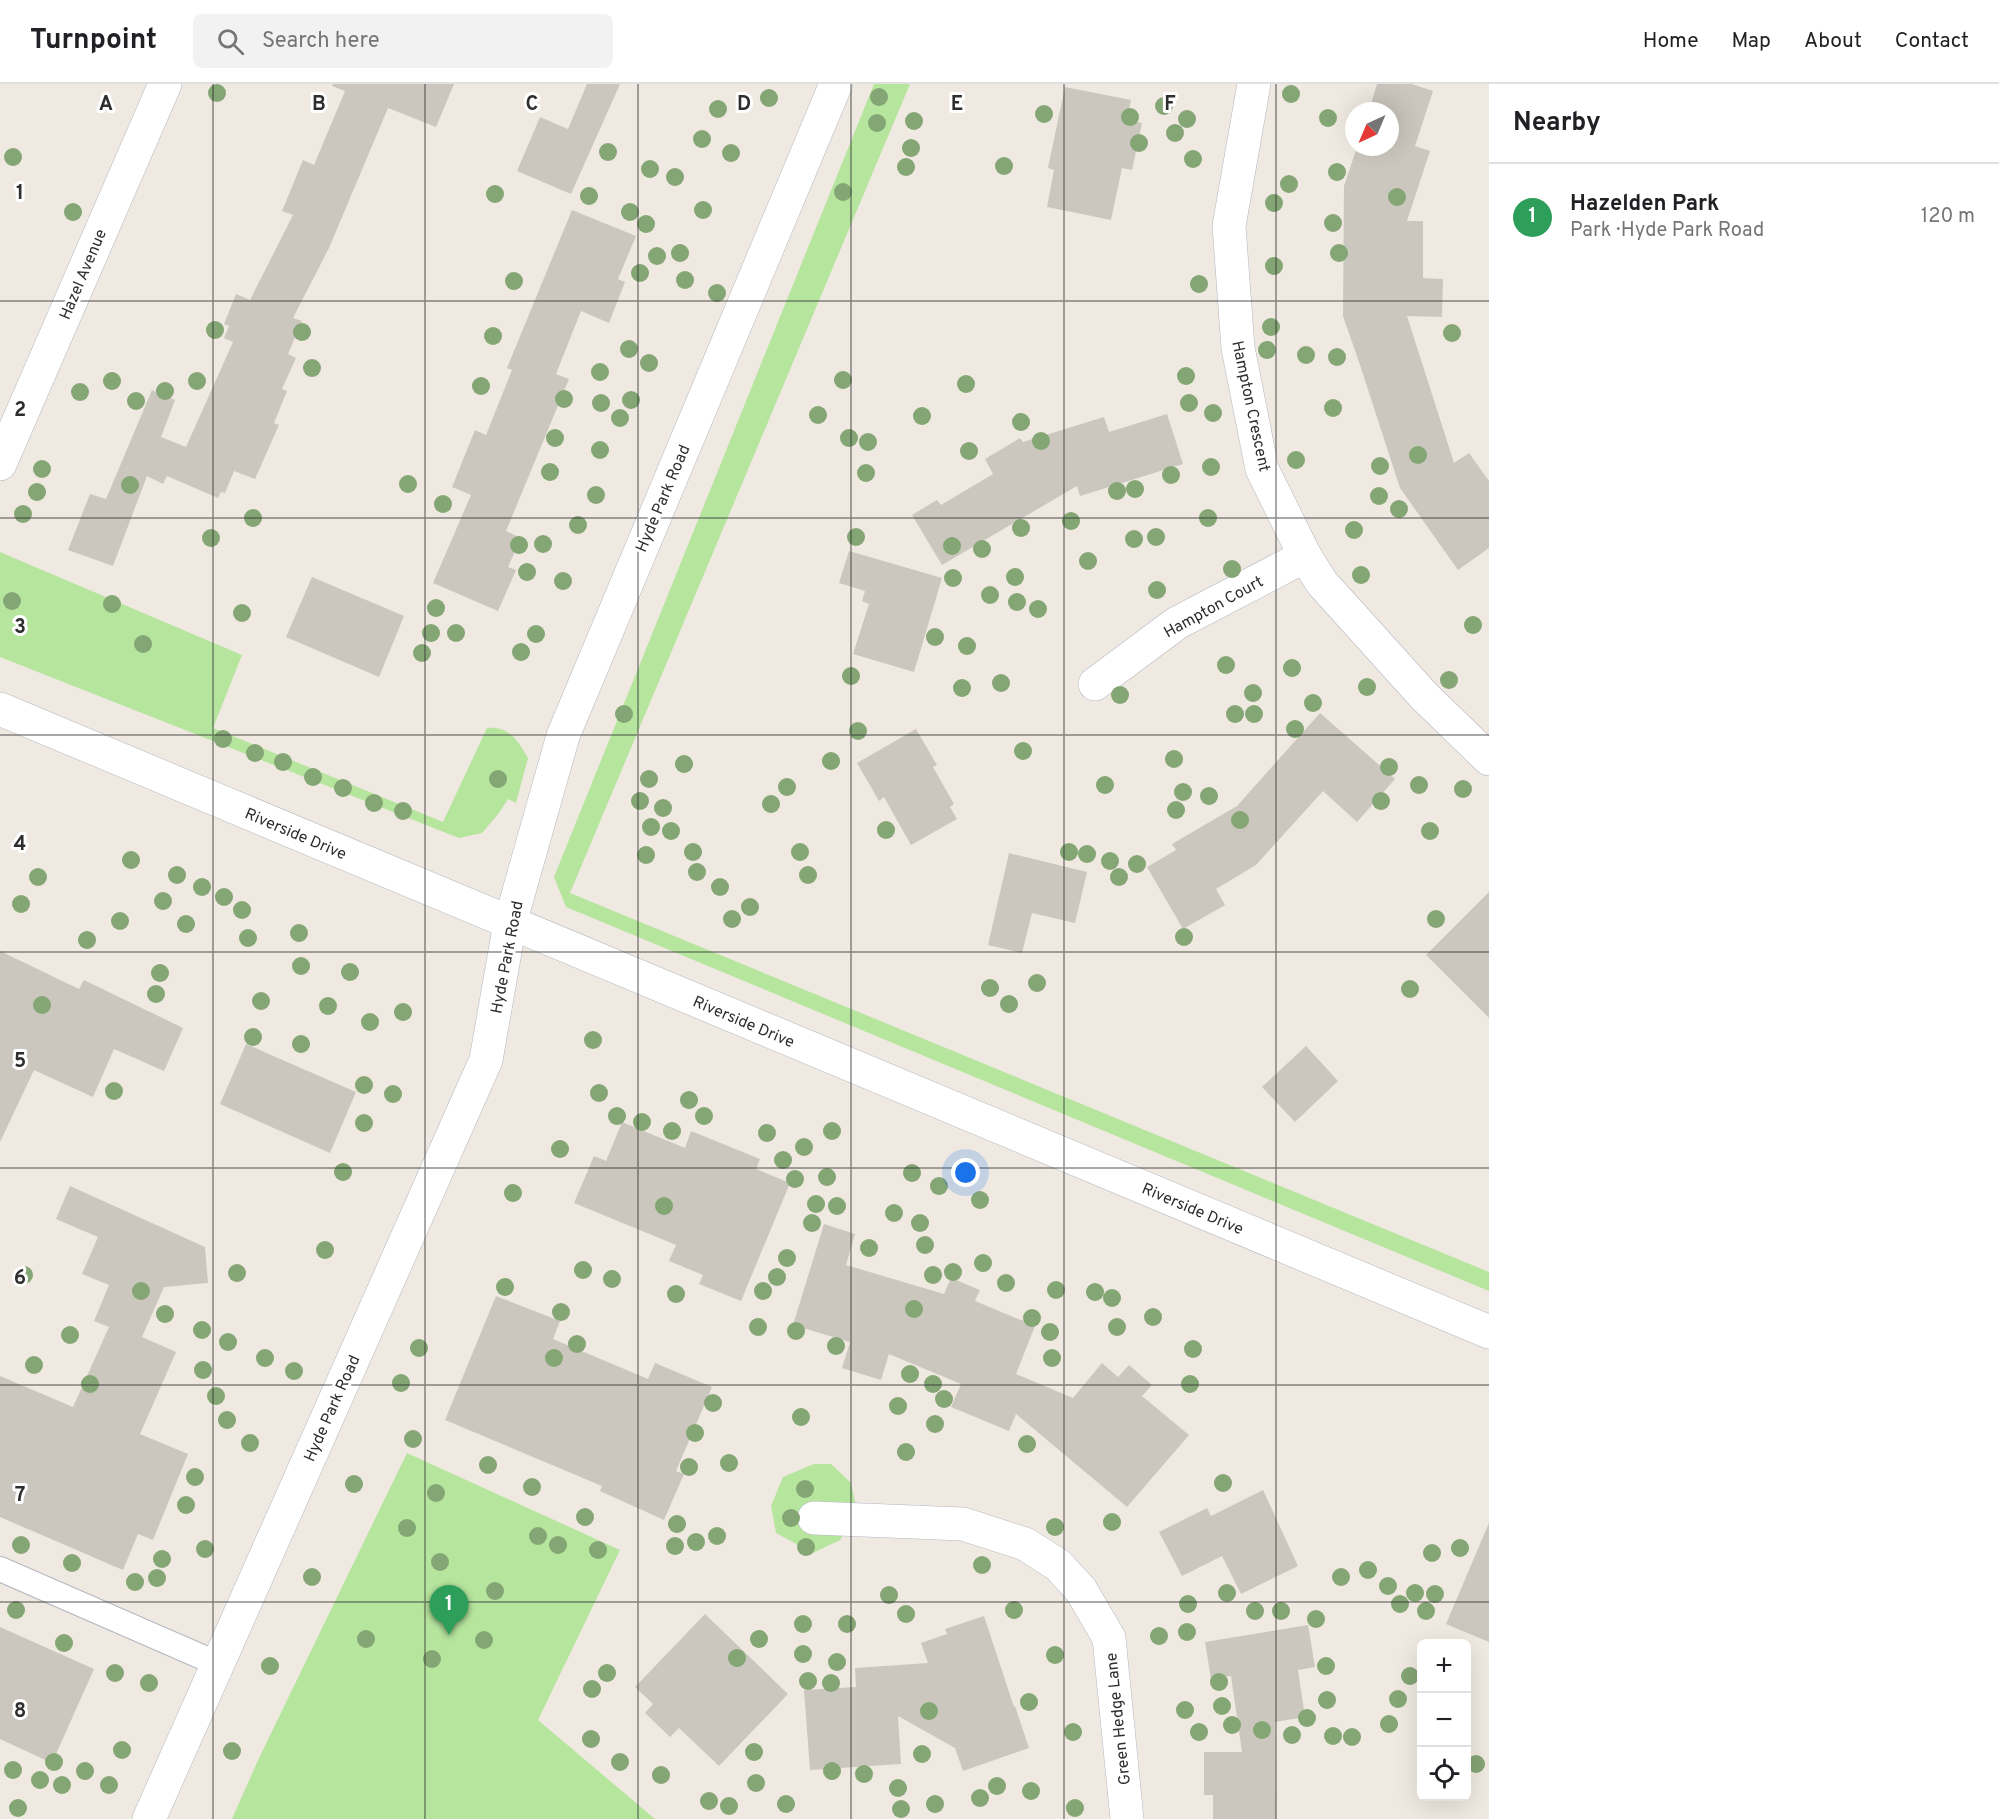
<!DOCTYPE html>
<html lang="en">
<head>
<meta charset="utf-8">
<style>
  :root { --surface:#fff; --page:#f2f2f2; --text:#202124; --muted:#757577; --line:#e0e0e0; --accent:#4264fb }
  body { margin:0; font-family:Overpass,sans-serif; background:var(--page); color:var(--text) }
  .controls { position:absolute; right:18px; bottom:18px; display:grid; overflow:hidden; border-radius:9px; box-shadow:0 6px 24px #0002 }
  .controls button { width:54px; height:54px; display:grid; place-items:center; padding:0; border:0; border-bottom:2px solid var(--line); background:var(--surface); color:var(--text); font:30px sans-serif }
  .compass { position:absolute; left:1345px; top:18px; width:54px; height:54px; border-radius:50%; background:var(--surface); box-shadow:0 6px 24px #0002; rotate:224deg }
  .you { position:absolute; left:966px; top:1089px; width:21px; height:21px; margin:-15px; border:4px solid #fff; border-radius:50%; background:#1a73e8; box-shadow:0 0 0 9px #1a73e833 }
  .badge { display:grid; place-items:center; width:39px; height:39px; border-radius:50%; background:var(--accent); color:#fff; font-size:20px; font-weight:700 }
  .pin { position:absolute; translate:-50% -50px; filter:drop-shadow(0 2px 3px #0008) }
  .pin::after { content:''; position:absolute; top:32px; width:21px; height:18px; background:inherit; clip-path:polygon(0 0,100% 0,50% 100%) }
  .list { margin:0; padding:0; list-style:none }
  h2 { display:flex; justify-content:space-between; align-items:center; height:78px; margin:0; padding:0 24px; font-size:26px }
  h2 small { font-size:20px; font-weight:400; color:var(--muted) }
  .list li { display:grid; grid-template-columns:39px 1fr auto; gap:18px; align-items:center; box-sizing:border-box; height:108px; padding:0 24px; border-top:2px solid var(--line) }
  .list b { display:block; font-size:22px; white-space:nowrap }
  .list p { margin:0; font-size:20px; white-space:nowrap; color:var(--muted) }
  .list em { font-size:20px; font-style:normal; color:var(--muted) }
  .icon { flex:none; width:33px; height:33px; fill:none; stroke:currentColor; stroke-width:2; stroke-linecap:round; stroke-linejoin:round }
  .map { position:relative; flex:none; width:1489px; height:1735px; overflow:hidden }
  header { display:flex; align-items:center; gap:36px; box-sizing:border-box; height:84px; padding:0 30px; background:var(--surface); border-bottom:2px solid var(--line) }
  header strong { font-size:28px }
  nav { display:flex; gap:33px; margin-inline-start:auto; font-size:21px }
  .search { width:420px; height:54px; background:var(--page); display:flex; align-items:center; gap:15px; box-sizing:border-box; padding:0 21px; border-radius:9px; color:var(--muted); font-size:22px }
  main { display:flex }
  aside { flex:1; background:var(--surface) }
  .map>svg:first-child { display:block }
</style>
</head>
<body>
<header>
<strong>Turnpoint</strong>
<div class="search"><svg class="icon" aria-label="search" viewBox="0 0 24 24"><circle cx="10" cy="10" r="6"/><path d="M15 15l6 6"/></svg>Search here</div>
<nav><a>Home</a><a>Map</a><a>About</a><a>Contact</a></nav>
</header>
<main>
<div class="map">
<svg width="1489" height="1735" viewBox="0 0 1489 1735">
  <rect width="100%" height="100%" fill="#efe9e1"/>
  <g fill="#b6e59e">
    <path d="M874,0h36l-340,809 919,379v19l-923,-384 -12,-30z"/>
    <path d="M0,468l242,103 -29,73 230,94 44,-94c23,-2 31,13 41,30l-12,45 -8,-4 -9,14 -17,20 -23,5 -459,-181z"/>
    <path d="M407,1369l213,97 -82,170 117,99h-423l27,-61z"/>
    <path d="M814,1380h17l20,19 7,32 -18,25 -27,13 -37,-20 -5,-27 12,-29z"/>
  </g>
  <g fill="#cbc7bf">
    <path d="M333,0h121l-18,43 -48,-19 -59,140 -36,70 9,3 -14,33 8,4 -14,31 5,2 -13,32 5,2 -24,54 -21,-8 -9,22 -4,-1 -3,6 -51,-22 -4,8 -16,-8 -34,90 -45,-16 22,-56 16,5 46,-109 23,10 -14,37 25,10 47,-105 -9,-4 5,-12 -5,-2 12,-30 14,6 43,-85 -11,-4 21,-51 11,5 31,-74 -13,-5z"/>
    <path d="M587,0h33l-49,110 -54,-23 23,-54 28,12z"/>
    <path d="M1377,0h35l21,7 -18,55 15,5 -23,70h16v57l20,1 -1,38 -35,-1 47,147 15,-10 20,28v67l-31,22 -58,-82 -40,-123 -17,-49 1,-130 13,-39h33v-36h-21z"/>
    <path d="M1065,3l66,13 -4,20 15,3 -10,47 -10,-2 -11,52 -64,-13 7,-37 -6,-2z"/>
    <path d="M572,126l64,26 -18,43 7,3 -16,41 -28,-12 -25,63 13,5 -63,152 15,7 -13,29 8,3 -18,41 -65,-28 38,-88 -19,-8 23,-57 11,5 26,-65 -5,-2z"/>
    <path d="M1167,330l16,50 -103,32 -3,-10 -135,79 -30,-50 25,-15 4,5 52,-31 -8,-15 35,-21 3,4 81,-25 5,15z"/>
    <path d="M849,467l93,27 -28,94 -61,-18 16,-50 -7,-3 3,-10 -26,-8z"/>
    <path d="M312,493l92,39 -25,61 -93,-40z"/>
    <path d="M1320,629l75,66 -38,43 -34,-31 -67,74 -40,24 9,16 -42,24 -36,-62 29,-17 -4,-6 65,-38z"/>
    <path d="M916,645l21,36 -4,2 21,37 -4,3 7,12 -46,26 -27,-48 -5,4 -22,-38z"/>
    <path d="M1009,769l78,19 -12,51 -43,-10 -10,40 -34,-8z"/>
    <path d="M1489,808v126l-63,-63z"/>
    <path d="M0,867l79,38 5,-9 99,48 -19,43 -50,-22 -21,48 -59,-27 -34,72z"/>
    <path d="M246,960l110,48 -26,61 -110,-49z"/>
    <path d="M1306,962l32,35 -43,41 -33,-35z"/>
    <path d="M622,1038l63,26 6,-17 69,28 -4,10 34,14 -49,118 -42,-17 4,-9 -34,-14 7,-16 -102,-42 20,-47 12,5z"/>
    <path d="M70,1102l135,61 3,36 -44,4 -22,50 34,15 -36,82 48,20 -35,86 -15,-6 -15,36 -123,-53v-141l73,31 36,-80 -15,-6 15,-36 -27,-11 16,-37 -42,-18z"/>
    <path d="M824,1140l31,10 -9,31 98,29 7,-16 29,12 -5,11 60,25 -19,48 57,24 29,-35 16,14 11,-12 23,20 -10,11 47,39 -62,72 -111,-93 -7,17 -58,-24 10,-23 -72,-30 -8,26 -39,-12 8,-26 -57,-17z"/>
    <path d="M496,1212l64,25 -7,18 95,40 7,-16 57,24 -36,84 8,3 -20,46 -64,-29 2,-5 -157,-66z"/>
    <path d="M1263,1406l35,76 -57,28 -19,-38 -40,20 -23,-44 48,-24 4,8z"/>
    <path d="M1489,1439v119l-43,-18z"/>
    <path d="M705,1530l83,80 -69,72 -40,-38 -9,9 -25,-24 8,-9 -18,-17z"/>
    <path d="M984,1532l30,91 1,-1 14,42 -66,23 -8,-23 -57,-32 3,48 -91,6 -6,-80 52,-3 -1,-19 73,-5 -7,-20 26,-9 -2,-5z"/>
    <path d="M1308,1541l7,42 -17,3 7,47 -30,5 1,97h-63v-24h-9v-43h38l-11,-76 -20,3 -6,-37z"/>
    <path d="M0,1543l94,42 -42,94 -52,-24z"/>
  </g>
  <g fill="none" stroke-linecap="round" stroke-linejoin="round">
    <defs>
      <path id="lane" d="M0,1485l218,95"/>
      <g id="street">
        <path d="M1254,0l-25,142 9,122 24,121 43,87 17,27 102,113 65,63"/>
        <path d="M0,380l165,-380"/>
        <path d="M1095,600l82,-61 128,-67"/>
        <path d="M510,839l53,-187 273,-652"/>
        <path d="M814,1434l149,6 62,20 33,21 23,25 28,48 18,181"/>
      </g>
      <g id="secondary">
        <path d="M0,625l1489,623"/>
        <path d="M149,1735l337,-759 24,-137"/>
      </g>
    </defs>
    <use href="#lane" stroke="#b4b7c1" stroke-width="26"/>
    <use href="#street" stroke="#b4b7c1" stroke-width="34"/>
    <use href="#secondary" stroke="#b4b7c1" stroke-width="34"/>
    <use href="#lane" stroke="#fff" stroke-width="24"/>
    <use href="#street" stroke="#fff" stroke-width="33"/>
    <use href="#secondary" stroke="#fff" stroke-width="33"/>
  </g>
  <g fill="#84a574">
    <circle cx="217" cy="9" r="9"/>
    <circle cx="1291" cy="10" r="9"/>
    <circle cx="879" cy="13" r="9"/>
    <circle cx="769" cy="14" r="9"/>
    <circle cx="1164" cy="22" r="9"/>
    <circle cx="718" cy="25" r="9"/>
    <circle cx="1044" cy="30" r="9"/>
    <circle cx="1130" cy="33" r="9"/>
    <circle cx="1328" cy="34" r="9"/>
    <circle cx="1187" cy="35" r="9"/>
    <circle cx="914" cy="37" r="9"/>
    <circle cx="877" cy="39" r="9"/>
    <circle cx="1175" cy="49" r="9"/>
    <circle cx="702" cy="55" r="9"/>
    <circle cx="1139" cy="59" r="9"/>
    <circle cx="911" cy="64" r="9"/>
    <circle cx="608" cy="68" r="9"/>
    <circle cx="731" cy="69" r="9"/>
    <circle cx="13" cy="73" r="9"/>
    <circle cx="1193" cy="75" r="9"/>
    <circle cx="1004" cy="82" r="9"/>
    <circle cx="906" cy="83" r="9"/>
    <circle cx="650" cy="85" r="9"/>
    <circle cx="1337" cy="88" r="9"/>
    <circle cx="675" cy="93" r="9"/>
    <circle cx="1289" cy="100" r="9"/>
    <circle cx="843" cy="108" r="9"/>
    <circle cx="495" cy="110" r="9"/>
    <circle cx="589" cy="112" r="9"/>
    <circle cx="1397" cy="113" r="9"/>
    <circle cx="1274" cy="119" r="9"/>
    <circle cx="703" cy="126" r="9"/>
    <circle cx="73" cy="128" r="9"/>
    <circle cx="630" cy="128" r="9"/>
    <circle cx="1333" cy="139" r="9"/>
    <circle cx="646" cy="140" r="9"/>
    <circle cx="680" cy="169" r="9"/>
    <circle cx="1339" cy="169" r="9"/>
    <circle cx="657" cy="172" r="9"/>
    <circle cx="1274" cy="182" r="9"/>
    <circle cx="640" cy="189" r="9"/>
    <circle cx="685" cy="196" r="9"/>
    <circle cx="514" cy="197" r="9"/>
    <circle cx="1199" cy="200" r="9"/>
    <circle cx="717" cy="209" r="9"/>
    <circle cx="1271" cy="243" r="9"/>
    <circle cx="215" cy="246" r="9"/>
    <circle cx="302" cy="248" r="9"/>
    <circle cx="1452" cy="249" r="9"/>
    <circle cx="493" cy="252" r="9"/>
    <circle cx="629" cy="265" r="9"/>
    <circle cx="1267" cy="266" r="9"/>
    <circle cx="1306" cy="271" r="9"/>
    <circle cx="1337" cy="273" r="9"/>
    <circle cx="649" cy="279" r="9"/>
    <circle cx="312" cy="284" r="9"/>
    <circle cx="600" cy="288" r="9"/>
    <circle cx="1186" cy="292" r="9"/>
    <circle cx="843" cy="296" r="9"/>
    <circle cx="112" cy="297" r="9"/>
    <circle cx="197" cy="297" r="9"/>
    <circle cx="966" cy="300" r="9"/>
    <circle cx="481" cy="302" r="9"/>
    <circle cx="165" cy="307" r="9"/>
    <circle cx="80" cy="308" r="9"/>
    <circle cx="564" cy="315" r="9"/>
    <circle cx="631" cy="316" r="9"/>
    <circle cx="136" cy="317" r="9"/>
    <circle cx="601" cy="319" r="9"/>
    <circle cx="1189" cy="319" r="9"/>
    <circle cx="1333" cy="324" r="9"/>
    <circle cx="1213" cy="329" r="9"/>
    <circle cx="818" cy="331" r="9"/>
    <circle cx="922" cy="332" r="9"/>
    <circle cx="620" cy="334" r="9"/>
    <circle cx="1021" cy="338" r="9"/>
    <circle cx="555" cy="354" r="9"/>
    <circle cx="849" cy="354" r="9"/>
    <circle cx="1041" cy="357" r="9"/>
    <circle cx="868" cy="358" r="9"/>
    <circle cx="600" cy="366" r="9"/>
    <circle cx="969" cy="367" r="9"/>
    <circle cx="1418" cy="371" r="9"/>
    <circle cx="1296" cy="376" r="9"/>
    <circle cx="1380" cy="382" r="9"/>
    <circle cx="1211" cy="383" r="9"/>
    <circle cx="42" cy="385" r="9"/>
    <circle cx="550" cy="388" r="9"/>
    <circle cx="866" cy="389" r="9"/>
    <circle cx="1171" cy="391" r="9"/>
    <circle cx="408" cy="400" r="9"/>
    <circle cx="130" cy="401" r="9"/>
    <circle cx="1135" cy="405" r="9"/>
    <circle cx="1117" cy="407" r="9"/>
    <circle cx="37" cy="408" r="9"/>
    <circle cx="596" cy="411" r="9"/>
    <circle cx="1379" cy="412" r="9"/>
    <circle cx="443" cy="420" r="9"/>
    <circle cx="1399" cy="425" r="9"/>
    <circle cx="23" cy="430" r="9"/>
    <circle cx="253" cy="434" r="9"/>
    <circle cx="1208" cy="434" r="9"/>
    <circle cx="1071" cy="437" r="9"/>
    <circle cx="578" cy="441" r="9"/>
    <circle cx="1021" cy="444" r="9"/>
    <circle cx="1354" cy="446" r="9"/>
    <circle cx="856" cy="453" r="9"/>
    <circle cx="1156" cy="453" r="9"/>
    <circle cx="211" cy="454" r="9"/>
    <circle cx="1134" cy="455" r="9"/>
    <circle cx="543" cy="460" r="9"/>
    <circle cx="519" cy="461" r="9"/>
    <circle cx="952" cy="462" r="9"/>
    <circle cx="982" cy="465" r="9"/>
    <circle cx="1088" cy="477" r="9"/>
    <circle cx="1232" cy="485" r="9"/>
    <circle cx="527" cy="488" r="9"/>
    <circle cx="1361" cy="491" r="9"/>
    <circle cx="1015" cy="493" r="9"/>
    <circle cx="953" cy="494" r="9"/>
    <circle cx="563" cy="497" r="9"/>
    <circle cx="1157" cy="506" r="9"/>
    <circle cx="990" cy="511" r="9"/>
    <circle cx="12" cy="517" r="9"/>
    <circle cx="1017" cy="518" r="9"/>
    <circle cx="112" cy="520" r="9"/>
    <circle cx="436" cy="524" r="9"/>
    <circle cx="1038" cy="525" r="9"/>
    <circle cx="242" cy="529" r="9"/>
    <circle cx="1473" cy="541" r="9"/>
    <circle cx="431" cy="549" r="9"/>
    <circle cx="456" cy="549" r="9"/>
    <circle cx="536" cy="550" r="9"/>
    <circle cx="935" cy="553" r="9"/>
    <circle cx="143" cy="560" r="9"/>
    <circle cx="967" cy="562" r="9"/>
    <circle cx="521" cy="568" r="9"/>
    <circle cx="422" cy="569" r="9"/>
    <circle cx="1226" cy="581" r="9"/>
    <circle cx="1292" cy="584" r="9"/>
    <circle cx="851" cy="592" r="9"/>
    <circle cx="1449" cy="596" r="9"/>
    <circle cx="1001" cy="599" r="9"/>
    <circle cx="1367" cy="603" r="9"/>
    <circle cx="962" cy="604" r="9"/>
    <circle cx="1253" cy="609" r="9"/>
    <circle cx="1120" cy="611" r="9"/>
    <circle cx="1313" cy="619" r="9"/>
    <circle cx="624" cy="630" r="9"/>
    <circle cx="1235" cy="630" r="9"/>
    <circle cx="1254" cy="630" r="9"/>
    <circle cx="1295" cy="645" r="9"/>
    <circle cx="858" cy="647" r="9"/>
    <circle cx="223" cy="655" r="9"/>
    <circle cx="1023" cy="667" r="9"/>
    <circle cx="255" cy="669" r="9"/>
    <circle cx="1174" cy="675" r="9"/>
    <circle cx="831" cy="677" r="9"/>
    <circle cx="283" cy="678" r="9"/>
    <circle cx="684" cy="680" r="9"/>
    <circle cx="1389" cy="683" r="9"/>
    <circle cx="313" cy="693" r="9"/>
    <circle cx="498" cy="695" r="9"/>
    <circle cx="649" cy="695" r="9"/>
    <circle cx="1105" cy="701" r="9"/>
    <circle cx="1419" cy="701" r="9"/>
    <circle cx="787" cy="703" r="9"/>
    <circle cx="343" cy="704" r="9"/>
    <circle cx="1463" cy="705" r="9"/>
    <circle cx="1183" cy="708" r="9"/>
    <circle cx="1209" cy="712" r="9"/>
    <circle cx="640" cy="717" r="9"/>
    <circle cx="1381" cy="717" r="9"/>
    <circle cx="374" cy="719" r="9"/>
    <circle cx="771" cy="720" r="9"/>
    <circle cx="663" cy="724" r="9"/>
    <circle cx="1176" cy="726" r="9"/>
    <circle cx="403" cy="727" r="9"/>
    <circle cx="1240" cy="736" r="9"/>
    <circle cx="651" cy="743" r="9"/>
    <circle cx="886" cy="746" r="9"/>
    <circle cx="671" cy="747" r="9"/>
    <circle cx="1430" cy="747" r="9"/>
    <circle cx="693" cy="768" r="9"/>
    <circle cx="800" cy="768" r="9"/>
    <circle cx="1069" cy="768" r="9"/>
    <circle cx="1087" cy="770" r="9"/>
    <circle cx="646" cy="771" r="9"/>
    <circle cx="131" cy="776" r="9"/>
    <circle cx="1110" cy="777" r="9"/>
    <circle cx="1137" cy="780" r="9"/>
    <circle cx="697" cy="788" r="9"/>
    <circle cx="177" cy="791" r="9"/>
    <circle cx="808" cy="791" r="9"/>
    <circle cx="38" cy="793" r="9"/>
    <circle cx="1119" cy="793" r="9"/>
    <circle cx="202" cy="803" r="9"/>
    <circle cx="720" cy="803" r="9"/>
    <circle cx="224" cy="813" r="9"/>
    <circle cx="163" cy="817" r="9"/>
    <circle cx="21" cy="820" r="9"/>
    <circle cx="750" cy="823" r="9"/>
    <circle cx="242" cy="826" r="9"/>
    <circle cx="732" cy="835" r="9"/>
    <circle cx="1436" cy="835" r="9"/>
    <circle cx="120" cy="837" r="9"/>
    <circle cx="186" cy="840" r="9"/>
    <circle cx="299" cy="849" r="9"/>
    <circle cx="1184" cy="853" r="9"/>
    <circle cx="248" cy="854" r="9"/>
    <circle cx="87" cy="856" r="9"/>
    <circle cx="301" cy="882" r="9"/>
    <circle cx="350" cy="888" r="9"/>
    <circle cx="160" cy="889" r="9"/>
    <circle cx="1037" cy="899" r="9"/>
    <circle cx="990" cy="904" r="9"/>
    <circle cx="1410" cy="905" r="9"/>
    <circle cx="156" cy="910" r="9"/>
    <circle cx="261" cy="917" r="9"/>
    <circle cx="1009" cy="920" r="9"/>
    <circle cx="42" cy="921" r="9"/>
    <circle cx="328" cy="922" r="9"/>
    <circle cx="403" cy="928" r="9"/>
    <circle cx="370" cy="938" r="9"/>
    <circle cx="253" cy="953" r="9"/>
    <circle cx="593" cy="956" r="9"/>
    <circle cx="301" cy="960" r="9"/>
    <circle cx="364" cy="1001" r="9"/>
    <circle cx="114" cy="1007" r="9"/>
    <circle cx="599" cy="1009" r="9"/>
    <circle cx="393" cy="1010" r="9"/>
    <circle cx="689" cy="1016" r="9"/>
    <circle cx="617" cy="1032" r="9"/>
    <circle cx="704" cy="1032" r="9"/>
    <circle cx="642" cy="1038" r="9"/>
    <circle cx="364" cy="1039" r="9"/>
    <circle cx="672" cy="1047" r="9"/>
    <circle cx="832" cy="1047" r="9"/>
    <circle cx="767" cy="1049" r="9"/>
    <circle cx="804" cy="1063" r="9"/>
    <circle cx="560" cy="1065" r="9"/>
    <circle cx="783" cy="1076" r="9"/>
    <circle cx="343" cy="1088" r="9"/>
    <circle cx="912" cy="1089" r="9"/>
    <circle cx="827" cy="1093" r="9"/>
    <circle cx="795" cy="1095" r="9"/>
    <circle cx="939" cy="1102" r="9"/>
    <circle cx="513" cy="1109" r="9"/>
    <circle cx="980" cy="1116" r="9"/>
    <circle cx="816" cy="1120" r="9"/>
    <circle cx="664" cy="1122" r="9"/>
    <circle cx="837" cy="1122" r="9"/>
    <circle cx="894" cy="1129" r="9"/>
    <circle cx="812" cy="1139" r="9"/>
    <circle cx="920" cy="1139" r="9"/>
    <circle cx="925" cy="1161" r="9"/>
    <circle cx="869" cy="1164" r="9"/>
    <circle cx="325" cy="1166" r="9"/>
    <circle cx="787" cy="1174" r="9"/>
    <circle cx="983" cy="1179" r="9"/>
    <circle cx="583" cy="1186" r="9"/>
    <circle cx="953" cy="1188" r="9"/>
    <circle cx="237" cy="1189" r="9"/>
    <circle cx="24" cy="1191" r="9"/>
    <circle cx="933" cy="1191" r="9"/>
    <circle cx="777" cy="1193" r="9"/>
    <circle cx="612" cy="1195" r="9"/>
    <circle cx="1006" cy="1199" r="9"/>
    <circle cx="505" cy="1203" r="9"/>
    <circle cx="1056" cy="1206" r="9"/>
    <circle cx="141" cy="1207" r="9"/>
    <circle cx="763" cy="1207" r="9"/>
    <circle cx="1095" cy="1208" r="9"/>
    <circle cx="676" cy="1210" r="9"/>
    <circle cx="1112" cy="1214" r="9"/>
    <circle cx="914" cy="1225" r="9"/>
    <circle cx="561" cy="1228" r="9"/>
    <circle cx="165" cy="1230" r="9"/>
    <circle cx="1153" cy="1233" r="9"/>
    <circle cx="1032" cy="1234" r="9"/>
    <circle cx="758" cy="1243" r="9"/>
    <circle cx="1117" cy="1243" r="9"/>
    <circle cx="202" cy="1246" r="9"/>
    <circle cx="796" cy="1247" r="9"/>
    <circle cx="1050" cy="1248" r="9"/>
    <circle cx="70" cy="1251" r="9"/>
    <circle cx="228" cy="1258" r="9"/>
    <circle cx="577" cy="1260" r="9"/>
    <circle cx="836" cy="1262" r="9"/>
    <circle cx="419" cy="1264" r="9"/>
    <circle cx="1193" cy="1265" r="9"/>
    <circle cx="265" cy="1274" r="9"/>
    <circle cx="554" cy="1274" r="9"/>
    <circle cx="1052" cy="1274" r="9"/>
    <circle cx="34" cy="1281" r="9"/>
    <circle cx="203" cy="1286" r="9"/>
    <circle cx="294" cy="1287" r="9"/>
    <circle cx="910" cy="1290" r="9"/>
    <circle cx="401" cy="1299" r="9"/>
    <circle cx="90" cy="1300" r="9"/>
    <circle cx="933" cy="1300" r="9"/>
    <circle cx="1190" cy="1300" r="9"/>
    <circle cx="216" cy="1312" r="9"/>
    <circle cx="944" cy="1315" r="9"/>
    <circle cx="713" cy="1319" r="9"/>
    <circle cx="898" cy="1322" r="9"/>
    <circle cx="801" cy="1333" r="9"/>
    <circle cx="227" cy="1336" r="9"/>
    <circle cx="935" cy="1340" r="9"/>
    <circle cx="695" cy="1349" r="9"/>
    <circle cx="413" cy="1355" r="9"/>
    <circle cx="250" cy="1359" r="9"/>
    <circle cx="1027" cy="1360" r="9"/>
    <circle cx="906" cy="1368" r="9"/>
    <circle cx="729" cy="1379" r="9"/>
    <circle cx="488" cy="1381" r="9"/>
    <circle cx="689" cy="1383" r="9"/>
    <circle cx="195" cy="1393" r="9"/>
    <circle cx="1223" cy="1399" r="9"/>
    <circle cx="354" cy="1400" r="9"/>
    <circle cx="532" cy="1403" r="9"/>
    <circle cx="805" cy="1405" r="9"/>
    <circle cx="436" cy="1409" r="9"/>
    <circle cx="186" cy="1421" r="9"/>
    <circle cx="585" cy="1433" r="9"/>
    <circle cx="791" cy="1434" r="9"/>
    <circle cx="1112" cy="1438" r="9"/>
    <circle cx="677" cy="1440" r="9"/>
    <circle cx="1055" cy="1443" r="9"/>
    <circle cx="407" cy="1444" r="9"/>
    <circle cx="538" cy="1452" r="9"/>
    <circle cx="717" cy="1452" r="9"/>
    <circle cx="696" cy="1458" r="9"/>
    <circle cx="21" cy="1461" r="9"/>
    <circle cx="558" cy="1461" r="9"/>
    <circle cx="675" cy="1462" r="9"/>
    <circle cx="806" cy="1463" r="9"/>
    <circle cx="1460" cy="1464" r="9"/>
    <circle cx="205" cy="1465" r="9"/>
    <circle cx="598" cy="1466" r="9"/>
    <circle cx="1432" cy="1469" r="9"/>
    <circle cx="162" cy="1475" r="9"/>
    <circle cx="440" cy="1478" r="9"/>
    <circle cx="72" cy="1479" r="9"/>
    <circle cx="982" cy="1481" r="9"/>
    <circle cx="1368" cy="1486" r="9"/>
    <circle cx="312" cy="1493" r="9"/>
    <circle cx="1341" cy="1493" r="9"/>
    <circle cx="157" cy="1494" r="9"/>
    <circle cx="135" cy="1498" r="9"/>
    <circle cx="1388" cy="1502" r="9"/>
    <circle cx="495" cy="1507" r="9"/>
    <circle cx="1227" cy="1509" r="9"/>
    <circle cx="1415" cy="1509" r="9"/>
    <circle cx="1435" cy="1510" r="9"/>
    <circle cx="889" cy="1511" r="9"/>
    <circle cx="1188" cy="1520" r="9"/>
    <circle cx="1400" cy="1520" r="9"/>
    <circle cx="16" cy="1526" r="9"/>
    <circle cx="1014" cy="1526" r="9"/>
    <circle cx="1255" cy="1527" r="9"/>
    <circle cx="1281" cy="1527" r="9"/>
    <circle cx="1426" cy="1527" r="9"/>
    <circle cx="906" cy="1530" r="9"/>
    <circle cx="1316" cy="1535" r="9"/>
    <circle cx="803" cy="1540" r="9"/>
    <circle cx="847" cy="1540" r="9"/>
    <circle cx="1187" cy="1548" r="9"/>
    <circle cx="1159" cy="1552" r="9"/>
    <circle cx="366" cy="1555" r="9"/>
    <circle cx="759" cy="1555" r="9"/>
    <circle cx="484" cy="1556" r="9"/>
    <circle cx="64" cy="1559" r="9"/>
    <circle cx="803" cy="1570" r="9"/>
    <circle cx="1055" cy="1571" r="9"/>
    <circle cx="737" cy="1574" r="9"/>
    <circle cx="432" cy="1575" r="9"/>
    <circle cx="837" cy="1578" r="9"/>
    <circle cx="270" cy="1582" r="9"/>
    <circle cx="1326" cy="1582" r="9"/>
    <circle cx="115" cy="1589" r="9"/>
    <circle cx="607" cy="1589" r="9"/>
    <circle cx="1410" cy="1592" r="9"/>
    <circle cx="808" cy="1597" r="9"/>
    <circle cx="1219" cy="1598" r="9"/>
    <circle cx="149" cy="1599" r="9"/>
    <circle cx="831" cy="1599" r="9"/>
    <circle cx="592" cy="1605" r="9"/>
    <circle cx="1398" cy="1615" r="9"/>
    <circle cx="1327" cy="1616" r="9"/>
    <circle cx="1029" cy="1618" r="9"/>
    <circle cx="1222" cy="1622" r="9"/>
    <circle cx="1185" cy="1626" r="9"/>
    <circle cx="929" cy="1627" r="9"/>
    <circle cx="1307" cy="1634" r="9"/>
    <circle cx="1389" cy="1640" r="9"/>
    <circle cx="1232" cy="1641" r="9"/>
    <circle cx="1262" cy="1646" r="9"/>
    <circle cx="1073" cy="1648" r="9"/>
    <circle cx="1199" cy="1648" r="9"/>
    <circle cx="1292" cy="1651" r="9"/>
    <circle cx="1333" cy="1652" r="9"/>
    <circle cx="1352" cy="1653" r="9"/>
    <circle cx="591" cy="1655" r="9"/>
    <circle cx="122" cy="1666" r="9"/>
    <circle cx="232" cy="1667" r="9"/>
    <circle cx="754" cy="1668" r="9"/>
    <circle cx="922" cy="1670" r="9"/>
    <circle cx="54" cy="1678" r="9"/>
    <circle cx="620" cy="1678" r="9"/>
    <circle cx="1476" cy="1680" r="9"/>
    <circle cx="13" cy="1686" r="9"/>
    <circle cx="85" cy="1687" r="9"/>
    <circle cx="832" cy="1687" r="9"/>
    <circle cx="864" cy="1690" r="9"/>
    <circle cx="661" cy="1691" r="9"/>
    <circle cx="40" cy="1696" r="9"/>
    <circle cx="756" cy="1699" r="9"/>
    <circle cx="62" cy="1701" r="9"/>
    <circle cx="109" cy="1701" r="9"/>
    <circle cx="997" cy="1702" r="9"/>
    <circle cx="898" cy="1704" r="9"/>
    <circle cx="1031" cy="1707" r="9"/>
    <circle cx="980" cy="1714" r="9"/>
    <circle cx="709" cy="1717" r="9"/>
    <circle cx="786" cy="1720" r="9"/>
    <circle cx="935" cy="1720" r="9"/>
    <circle cx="729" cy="1722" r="9"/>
    <circle cx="18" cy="1724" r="9"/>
    <circle cx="1075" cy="1724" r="9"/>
    <circle cx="901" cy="1725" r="9"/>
  </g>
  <path fill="none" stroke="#2e2e2e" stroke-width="1.5" stroke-opacity="0.55" d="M213,0v1735M425,0v1735M638,0v1735M851,0v1735M1064,0v1735M1276,0v1735M0,217h1489M0,434h1489M0,651h1489M0,868h1489M0,1084h1489M0,1301h1489M0,1518h1489"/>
  <g text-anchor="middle" stroke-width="6" stroke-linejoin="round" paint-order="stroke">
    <g font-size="16" fill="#2e2e2e" stroke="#fff">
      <text transform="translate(82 190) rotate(-67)" y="6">Hazel Avenue</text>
      <text transform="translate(1252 322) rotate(78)" y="6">Hampton Crescent</text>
      <text transform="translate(662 414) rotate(-67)" y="6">Hyde Park Road</text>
      <text transform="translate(1213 522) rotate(-29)" y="6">Hampton Court</text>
      <text transform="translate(296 749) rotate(23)" y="6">Riverside Drive</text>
      <text transform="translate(506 873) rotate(-79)" y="6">Hyde Park Road</text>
      <text transform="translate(744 937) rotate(23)" y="6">Riverside Drive</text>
      <text transform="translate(1193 1124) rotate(23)" y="6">Riverside Drive</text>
      <text transform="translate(331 1324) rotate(-66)" y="6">Hyde Park Road</text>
      <text transform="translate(1117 1635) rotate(-96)" y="6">Green Hedge Lane</text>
    </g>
  </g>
  <g font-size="20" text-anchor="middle" font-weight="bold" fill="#2e2e2e" stroke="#fff" stroke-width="6" stroke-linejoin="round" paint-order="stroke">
    <text x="106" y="26">A</text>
    <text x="319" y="26">B</text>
    <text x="532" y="26">C</text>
    <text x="744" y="26">D</text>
    <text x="957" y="26">E</text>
    <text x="1170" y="26">F</text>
    <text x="20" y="115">1</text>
    <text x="20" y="332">2</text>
    <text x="20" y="549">3</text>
    <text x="20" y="766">4</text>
    <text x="20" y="983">5</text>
    <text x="20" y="1200">6</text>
    <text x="20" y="1417">7</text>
    <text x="20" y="1633">8</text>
  </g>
</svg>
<div class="controls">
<button>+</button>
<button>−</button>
<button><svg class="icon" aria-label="locate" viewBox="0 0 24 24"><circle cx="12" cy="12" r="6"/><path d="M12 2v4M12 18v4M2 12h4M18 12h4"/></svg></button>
</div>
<svg class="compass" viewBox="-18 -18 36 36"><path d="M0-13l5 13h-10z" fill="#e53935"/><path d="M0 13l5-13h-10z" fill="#757577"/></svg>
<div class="you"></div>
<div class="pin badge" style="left:449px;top:1551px;background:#2e9e5b">1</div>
</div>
<aside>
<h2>Nearby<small></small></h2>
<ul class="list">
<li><span class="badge" style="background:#2e9e5b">1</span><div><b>Hazelden Park</b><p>Park · Hyde Park Road</p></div><em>120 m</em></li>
</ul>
</aside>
</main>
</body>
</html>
